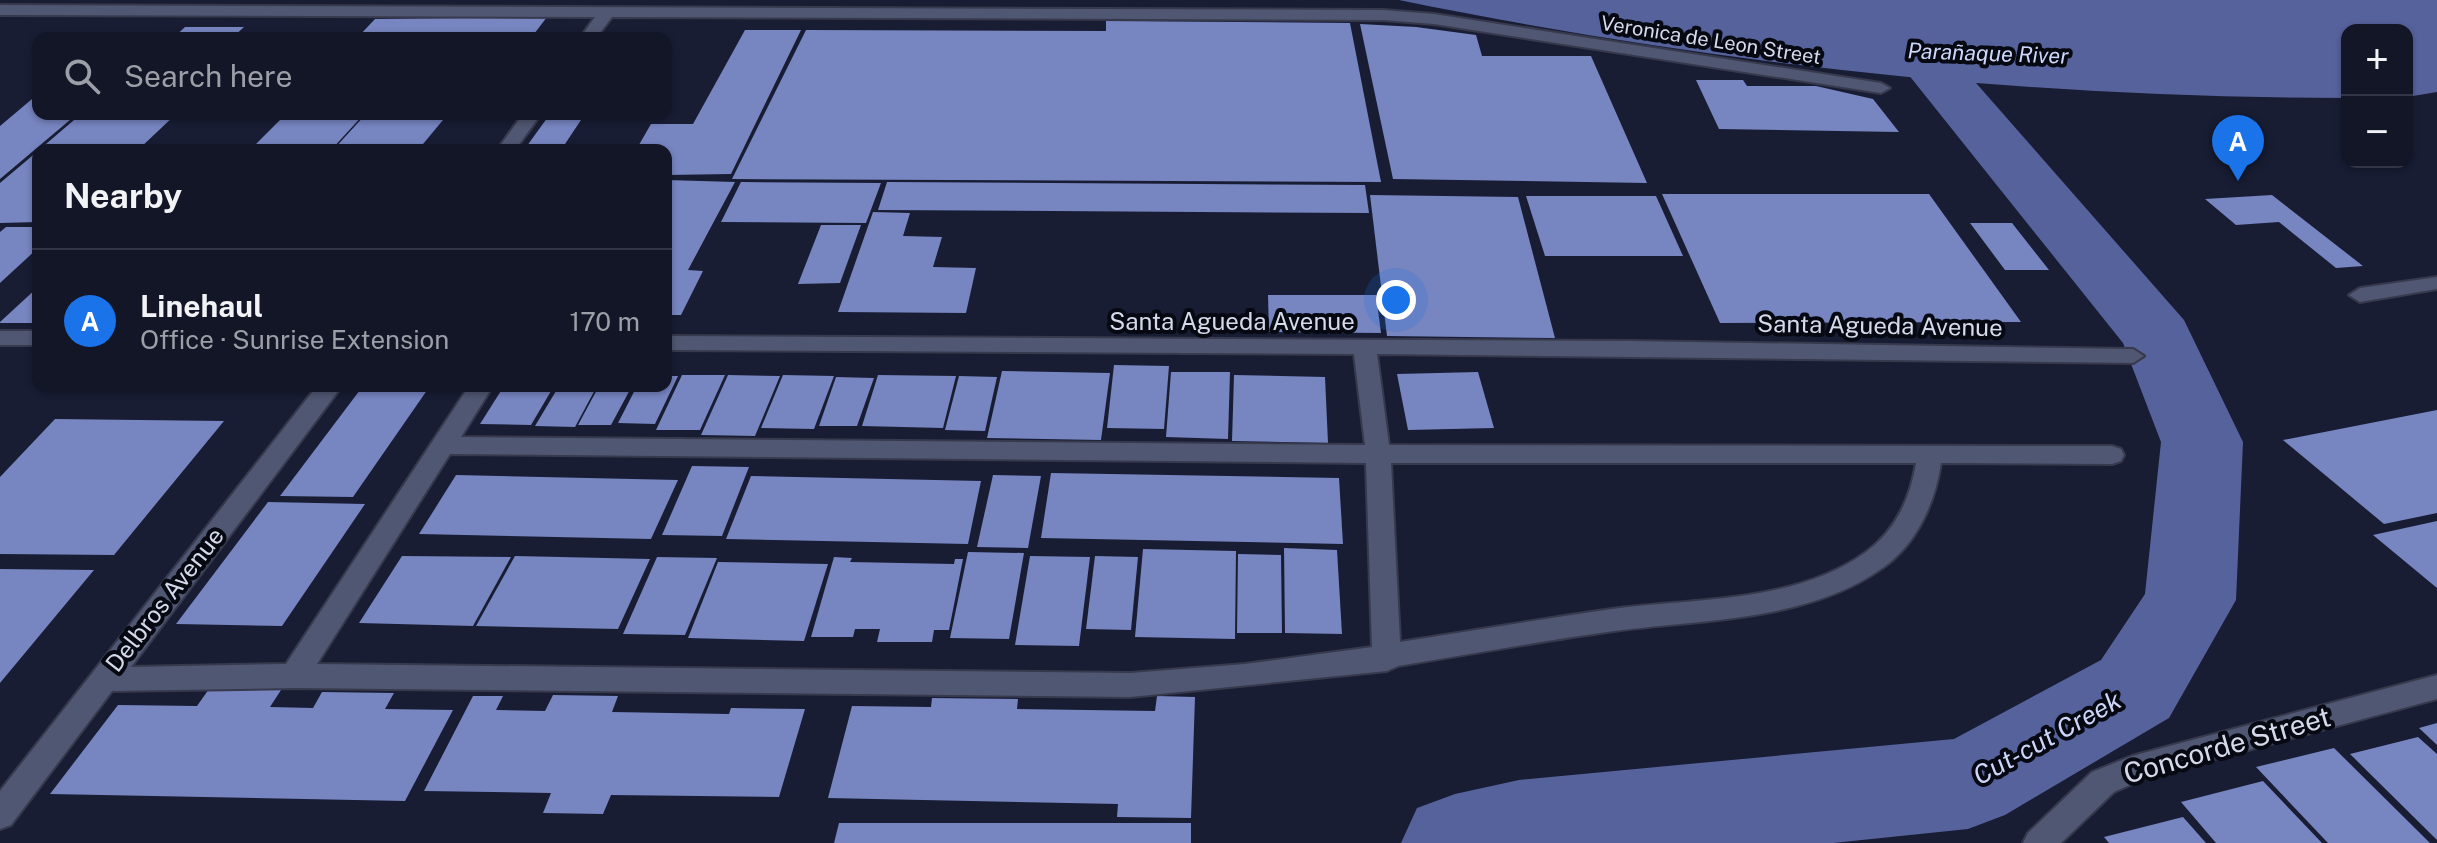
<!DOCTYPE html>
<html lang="en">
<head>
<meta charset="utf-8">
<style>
  :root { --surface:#121627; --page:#1b1f2f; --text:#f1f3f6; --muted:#9c9fa7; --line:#313544; --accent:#1a73e8 }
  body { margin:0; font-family:"Public Sans",sans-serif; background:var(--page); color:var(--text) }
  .controls { position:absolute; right:24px; top:24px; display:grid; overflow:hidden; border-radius:16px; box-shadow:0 2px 6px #0004 }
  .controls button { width:72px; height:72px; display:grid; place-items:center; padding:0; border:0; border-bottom:2px solid var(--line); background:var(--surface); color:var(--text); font:40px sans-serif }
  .you { position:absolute; left:1396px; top:300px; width:28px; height:28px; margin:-20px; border:6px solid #fff; border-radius:50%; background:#1a73e8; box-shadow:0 0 0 12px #1a73e833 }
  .badge { display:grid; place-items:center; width:52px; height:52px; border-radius:50%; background:var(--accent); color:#fff; font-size:26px; font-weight:700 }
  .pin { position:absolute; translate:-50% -66px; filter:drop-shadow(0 2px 4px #0008) }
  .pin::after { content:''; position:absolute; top:42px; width:28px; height:24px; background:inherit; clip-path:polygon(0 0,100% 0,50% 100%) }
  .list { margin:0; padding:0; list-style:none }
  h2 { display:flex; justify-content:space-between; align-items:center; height:104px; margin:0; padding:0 32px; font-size:34px }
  h2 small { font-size:26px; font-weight:400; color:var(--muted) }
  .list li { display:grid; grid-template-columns:52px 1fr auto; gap:24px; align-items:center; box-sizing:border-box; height:144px; padding:0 32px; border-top:2px solid var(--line) }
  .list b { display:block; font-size:30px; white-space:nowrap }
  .list p { margin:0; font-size:26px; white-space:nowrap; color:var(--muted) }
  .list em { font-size:26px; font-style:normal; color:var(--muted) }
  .icon { flex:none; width:44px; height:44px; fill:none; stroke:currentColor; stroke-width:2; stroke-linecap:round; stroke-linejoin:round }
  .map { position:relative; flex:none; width:2437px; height:843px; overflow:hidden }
  .search { position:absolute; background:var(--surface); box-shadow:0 2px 6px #0004; left:32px; top:32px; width:640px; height:88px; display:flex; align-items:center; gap:20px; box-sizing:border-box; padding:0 28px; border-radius:16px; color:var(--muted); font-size:30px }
  .panel { position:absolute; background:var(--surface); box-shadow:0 2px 6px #0004; left:32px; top:144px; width:640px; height:248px; border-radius:16px }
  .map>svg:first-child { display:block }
</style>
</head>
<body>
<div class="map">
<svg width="2437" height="843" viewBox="0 0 2437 843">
  <rect width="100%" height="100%" fill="#181d34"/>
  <path fill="#56629b" d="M1399,0h1038v92l-30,5v-67h-60v68c-319,0 -635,-34 -948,-98z"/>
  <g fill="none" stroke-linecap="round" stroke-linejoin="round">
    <path fill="#56629b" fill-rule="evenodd" d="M1920,37l20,5 244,278 59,122 -7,158 -67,118 -164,97 -37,14 -135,14h-432l16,-35 38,-14 64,-14 435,-41 147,-79 44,-66 16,-152 -38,-99 -231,-289 8,-12z"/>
  </g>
  <g fill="#7785c1">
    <path d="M547,17l-16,21h-174l18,-19z"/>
    <path d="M1106,21l244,2 31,159 -649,-3 74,-149 300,1z"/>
    <path d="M1360,24l56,3 60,8 6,21h109l56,127 -254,-4z"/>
    <path d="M185,27h59l-12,11h-59z"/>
    <path d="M745,30h56l-70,144 -65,1v-25h-30l15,-26h42z"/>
    <path d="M1696,80h47l4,6h69l57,13 26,33 -180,-3z"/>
    <path d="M38,94v20h39l-77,65v-53z"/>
    <path d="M81,114h95l-38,36h-99z"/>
    <path d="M286,114h78l-33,36h-81z"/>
    <path d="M366,114h82l-30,36h-85z"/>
    <path d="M550,114h35l-24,36h-37z"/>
    <path d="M38,151v71l-38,1v-40z"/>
    <path d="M666,180l69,2 -47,88 15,1 -22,44h-15z"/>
    <path d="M741,182l140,1 -15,40 -145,-1z"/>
    <path d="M887,182l478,3 4,28 -491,-3z"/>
    <path d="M1662,194h267l92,128 -301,1z"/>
    <path d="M1370,195l148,2 37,141 -168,-2z"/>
    <path d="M2272,195l91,71 -27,2 -57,-46 -43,3 -31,-26z"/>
    <path d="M1526,196h130l27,60h-138z"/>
    <path d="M873,212l37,1 -7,23 39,1 -9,30 43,1 -10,45 -128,-1z"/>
    <path d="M1970,223h42l37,47h-44z"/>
    <path d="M821,225h40l-21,58 -42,1z"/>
    <path d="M6,227h32v21l-38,35v-51z"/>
    <path d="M38,287v36h-38v-1z"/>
    <path d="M1268,295h108l5,38 -112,-1z"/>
    <path d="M1114,365l55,1 -5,63 -57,-1z"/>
    <path d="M1002,371l108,2 -9,67 -114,-2z"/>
    <path d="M1171,372h59l-2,67 -62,-2z"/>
    <path d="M1478,372l16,56 -86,2 -11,-56z"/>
    <path d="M682,375h43l-25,55h-44z"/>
    <path d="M728,375l52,1 -25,60 -54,-1z"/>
    <path d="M783,375l51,1 -20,53 -53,-1z"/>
    <path d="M878,375l78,1 -13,52 -81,-2z"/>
    <path d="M1234,375l91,2 3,66 -96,-2z"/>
    <path d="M666,376h12l-23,48 -37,-1 19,-37h29z"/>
    <path d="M959,376l38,1 -12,54 -40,-1z"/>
    <path d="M836,377l38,1 -17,48h-38z"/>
    <path d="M363,386h67l-77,111 -73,-1z"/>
    <path d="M504,386h50l-23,39 -51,-1z"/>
    <path d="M559,386h38l-22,41 -40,-1z"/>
    <path d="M599,386h33l-21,39h-33z"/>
    <path d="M2437,410v103l-53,11 -101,-84z"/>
    <path d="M55,419l169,2 -110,134 -114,-1v-77z"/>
    <path d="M692,466l57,1 -27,69 -60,-1z"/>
    <path d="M1051,473l288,5 4,66 -302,-6z"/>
    <path d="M456,475l222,5 -27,59 -232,-5z"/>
    <path d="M993,475l48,1 -13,72 -51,-1z"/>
    <path d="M751,476l230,5 -13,63 -242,-5z"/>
    <path d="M268,502l97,2 -83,122 -106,-2z"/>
    <path d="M2437,521v67l-64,-53z"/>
    <path d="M1284,548l53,2 5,84 -57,-1z"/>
    <path d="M1143,549l93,2 -1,88 -100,-2z"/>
    <path d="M968,552l56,1 -15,86 -59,-1z"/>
    <path d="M1238,554l43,1 1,78h-45z"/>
    <path d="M402,556l109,1 -38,69 -114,-3z"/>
    <path d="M515,556l135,3 -32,70 -142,-3z"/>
    <path d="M1030,556l60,1 -11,89 -64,-1z"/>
    <path d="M1095,556l43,1 -7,73 -45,-1z"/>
    <path d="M657,557l60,1 -32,77 -62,-1z"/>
    <path d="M834,557l18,1 -2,4 104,2 1,-5h8l-14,71h-15l-2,12h-55l3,-13h-25l-2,8h-42z"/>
    <path d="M718,562l110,2 -24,77 -116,-3z"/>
    <path d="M0,569l94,1 -94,113z"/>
    <path d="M209,689l72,1 -11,17 43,1 9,-16 72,1 -9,16 68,1 -48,91 -355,-7 68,-89 79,1z"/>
    <path d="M553,695l65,1 -6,16 117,2 2,-6 74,1 -26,88 -168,-2 -8,19 -60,-1 8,-20 -127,-2 49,-95h30l-7,14 49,1z"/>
    <path d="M1157,696l38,1 -4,121 -74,-1 1,-13 -290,-6 24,-92 79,1 1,-9 86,1 -1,10 138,2z"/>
    <path d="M2437,723v22l-18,-17z"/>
    <path d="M2418,737l19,17v86l-87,-86z"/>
    <path d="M2334,748l96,95h-102l-72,-76z"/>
    <path d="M2263,781l59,62h-106l-35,-41z"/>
    <path d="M2183,817l23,26h-97l-5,-6z"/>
    <path d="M839,823h352v20h-357z"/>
  </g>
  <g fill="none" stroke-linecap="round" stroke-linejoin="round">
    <defs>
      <g id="minor">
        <path d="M0,5l1383,5 51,4 447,69 9,5 -9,5 -447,-69 -51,-4 -771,-3 -16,21h-16l15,-21 -595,-2z"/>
        <path d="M523,114h18l-26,36h-18z"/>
        <path d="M2437,277v12l-77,13 -11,-7 11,-7z"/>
        <rect x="0" y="331" width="38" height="14"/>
        <path d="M666,336l964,5 503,8 11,7 -11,7 -756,-9 12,91 723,1 9,3 3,6 -3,6 -9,3 -171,-1c-6,40 -24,80 -57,104 -76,55 -182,52 -270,64 -72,10 -144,23 -216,35l-11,5 -257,26 -836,-9 -182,3 -101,134 -11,4v-38l317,-405h25l-211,281 155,-3 183,-278h24l-32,51 904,8 -11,-91 -688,-4zM450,454l916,9 6,184 -127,17 -115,9 -813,-9zM1391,463h525c-6,36 -20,67 -50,89 -70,51 -171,46 -254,57 -71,10 -141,22 -212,33z"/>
        <path d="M2437,675v24l-289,78 -34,15 -53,51h-38l5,-10 64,-61 40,-16z"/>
      </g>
    </defs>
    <use href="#minor" stroke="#37394d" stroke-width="4"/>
    <use href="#minor" fill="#505772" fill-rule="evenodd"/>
  </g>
  <g text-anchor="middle" stroke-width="8" stroke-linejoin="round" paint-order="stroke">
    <g font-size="20" fill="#d5daea" stroke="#060812">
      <text transform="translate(1711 40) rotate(9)" y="7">Veronica de Leon Street</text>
    </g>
    <g font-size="22" font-style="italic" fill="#cdd6f9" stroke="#060812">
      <text transform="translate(1988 53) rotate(2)" y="8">Parañaque River</text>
    </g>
    <g font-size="24" fill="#d5daea" stroke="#060812">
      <text x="1232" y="330">Santa Agueda Avenue</text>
      <text transform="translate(1880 326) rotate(1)" y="8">Santa Agueda Avenue</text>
      <text transform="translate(165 600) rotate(-52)" y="8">Delbros Avenue</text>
    </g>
    <g font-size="26" font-style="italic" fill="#cdd6f9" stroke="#060812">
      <text transform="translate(2047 738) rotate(-29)" y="9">Cut-cut Creek</text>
    </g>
    <g font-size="28" fill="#d5daea" stroke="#060812">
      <text transform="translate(2227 745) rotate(-16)" y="10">Concorde Street</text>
    </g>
  </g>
</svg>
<div class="controls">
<button>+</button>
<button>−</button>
</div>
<div class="you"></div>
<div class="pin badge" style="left:2238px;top:181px">A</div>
<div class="search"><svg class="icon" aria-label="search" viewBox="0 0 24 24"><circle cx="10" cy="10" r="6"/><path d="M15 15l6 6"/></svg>Search here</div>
<section class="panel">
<h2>Nearby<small></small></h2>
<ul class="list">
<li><span class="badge">A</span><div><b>Linehaul</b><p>Office · Sunrise Extension</p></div><em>170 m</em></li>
</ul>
</section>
</div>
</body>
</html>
